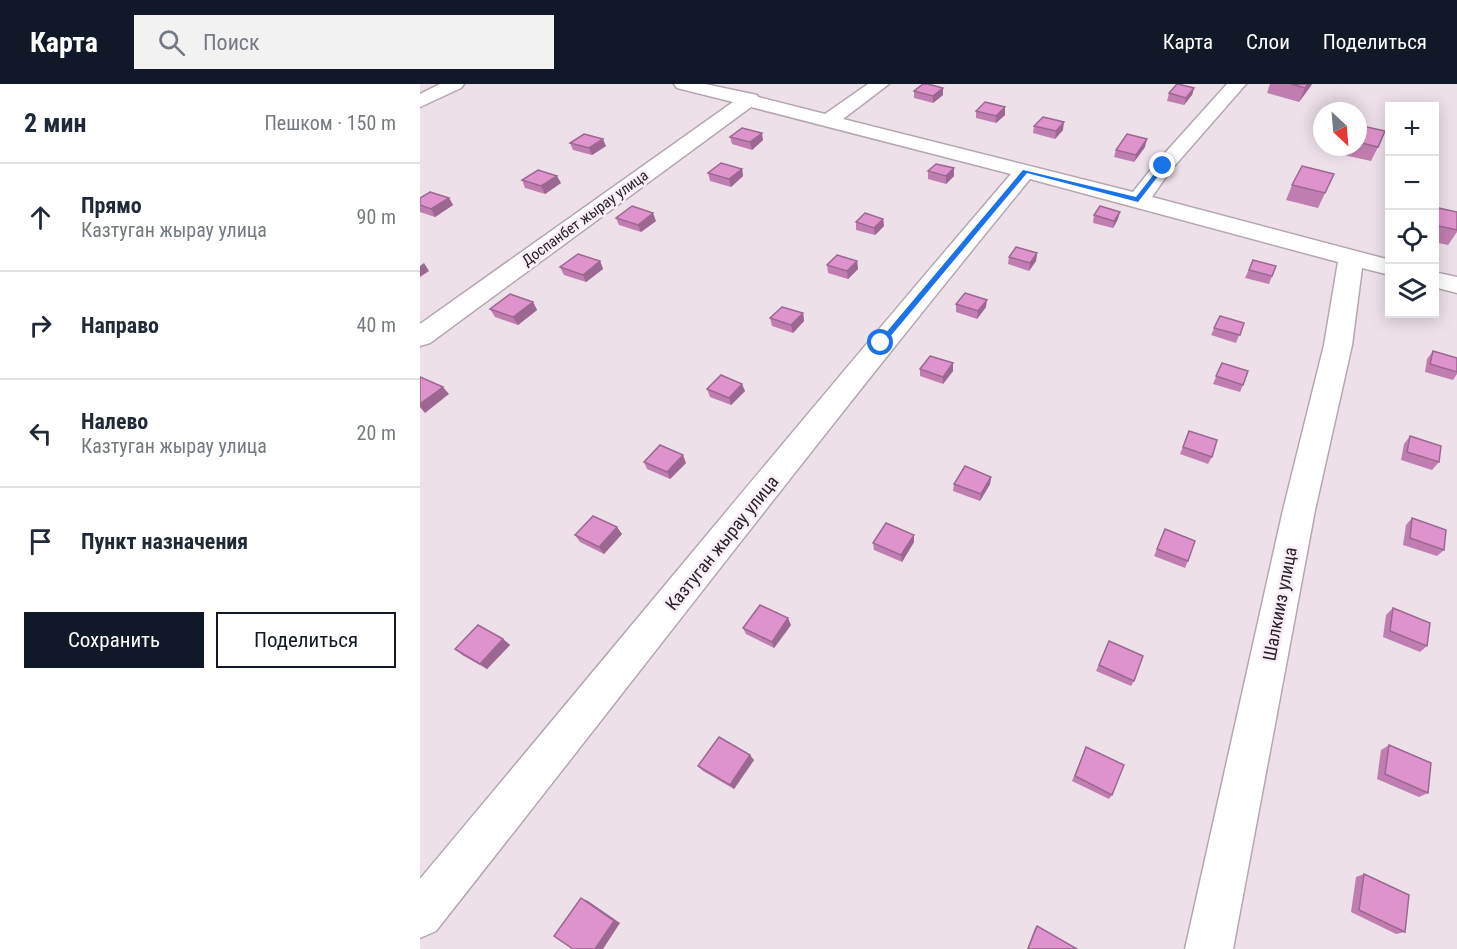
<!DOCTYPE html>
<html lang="ru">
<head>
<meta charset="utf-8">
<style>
  :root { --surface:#fff; --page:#f2f2f3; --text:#1f2937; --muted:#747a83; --line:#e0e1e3; --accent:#111827 }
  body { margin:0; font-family:"Roboto Condensed",sans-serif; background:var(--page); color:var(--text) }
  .controls { position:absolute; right:18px; top:18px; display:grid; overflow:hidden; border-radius:0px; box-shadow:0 3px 15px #0003 }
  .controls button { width:54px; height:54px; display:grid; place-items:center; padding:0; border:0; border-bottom:2px solid var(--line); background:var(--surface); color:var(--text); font:30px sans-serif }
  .compass { position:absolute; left:893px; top:18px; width:54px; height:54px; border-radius:50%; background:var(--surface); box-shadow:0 3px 15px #0003; rotate:154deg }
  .stop { position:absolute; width:18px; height:18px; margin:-14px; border:4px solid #1a73e8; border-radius:50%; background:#fff }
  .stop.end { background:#1a73e8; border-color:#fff; box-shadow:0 2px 6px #0008 }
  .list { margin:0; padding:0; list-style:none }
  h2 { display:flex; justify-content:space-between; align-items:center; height:78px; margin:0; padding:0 24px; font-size:26px }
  h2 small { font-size:20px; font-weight:400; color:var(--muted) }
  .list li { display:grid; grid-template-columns:39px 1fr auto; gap:18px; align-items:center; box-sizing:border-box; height:108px; padding:0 24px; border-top:2px solid var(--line) }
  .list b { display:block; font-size:22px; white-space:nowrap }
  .list p { margin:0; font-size:20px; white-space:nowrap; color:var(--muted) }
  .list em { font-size:20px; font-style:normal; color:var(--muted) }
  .actions { display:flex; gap:12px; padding:18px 24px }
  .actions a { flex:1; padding:14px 0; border:2px solid var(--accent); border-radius:0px; text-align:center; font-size:21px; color:var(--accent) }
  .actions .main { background:var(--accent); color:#fff }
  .icon { flex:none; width:33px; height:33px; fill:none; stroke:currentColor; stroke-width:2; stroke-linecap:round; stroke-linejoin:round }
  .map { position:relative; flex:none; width:1037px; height:865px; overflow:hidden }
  header { display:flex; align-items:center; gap:36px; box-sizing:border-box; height:84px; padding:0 30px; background:var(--accent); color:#fff }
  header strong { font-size:28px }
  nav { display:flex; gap:33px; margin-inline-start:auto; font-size:21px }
  .search { width:420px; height:54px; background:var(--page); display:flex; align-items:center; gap:15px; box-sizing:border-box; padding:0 21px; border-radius:0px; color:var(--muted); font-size:22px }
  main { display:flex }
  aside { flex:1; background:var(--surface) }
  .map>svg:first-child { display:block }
</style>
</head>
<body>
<header>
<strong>Карта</strong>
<div class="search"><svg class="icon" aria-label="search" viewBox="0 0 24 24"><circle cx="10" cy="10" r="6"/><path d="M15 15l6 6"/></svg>Поиск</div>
<nav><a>Карта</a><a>Слои</a><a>Поделиться</a></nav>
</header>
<main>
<aside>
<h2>2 мин<small>Пешком · 150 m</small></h2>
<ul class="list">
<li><svg class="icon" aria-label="ahead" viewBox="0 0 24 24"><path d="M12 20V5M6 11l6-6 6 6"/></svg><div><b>Прямо</b><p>Казтуган жырау улица</p></div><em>90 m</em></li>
<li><svg class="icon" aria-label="right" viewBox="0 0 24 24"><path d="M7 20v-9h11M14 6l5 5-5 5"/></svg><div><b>Направо</b></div><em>40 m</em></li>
<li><svg class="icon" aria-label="left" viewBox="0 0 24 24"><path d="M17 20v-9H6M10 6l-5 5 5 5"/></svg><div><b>Налево</b><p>Казтуган жырау улица</p></div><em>20 m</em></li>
<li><svg class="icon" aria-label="arrive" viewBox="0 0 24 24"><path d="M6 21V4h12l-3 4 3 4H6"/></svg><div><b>Пункт назначения</b></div></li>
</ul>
<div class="actions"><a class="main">Сохранить</a><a>Поделиться</a></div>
</aside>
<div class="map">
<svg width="1037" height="865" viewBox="0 0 1037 865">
  <rect width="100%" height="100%" fill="#ede0e9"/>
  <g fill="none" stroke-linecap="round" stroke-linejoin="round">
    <defs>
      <g id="minor">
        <path d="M20,0h24l-3,4 -41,19v-13z"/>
        <path d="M254,0h31l52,11 1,2 67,17 43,-30h21l-46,35 290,73 23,-29 71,-79h19l-76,87 -18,26 238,63v15l-28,-7 -10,77 -37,165 -82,439h-48l98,-439 41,-165 14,-83 -308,-83c-202,247 -396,501 -594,752l-16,7v-59c197,-235 391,-472 591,-705l-260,-67 -321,236 -10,3v-22l313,-222 -56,-14z"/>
        <path d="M1014,188l23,5v16l-23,-6z"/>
      </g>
    </defs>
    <use href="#minor" stroke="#b4a7b0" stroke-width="3"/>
    <use href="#minor" fill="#fff" fill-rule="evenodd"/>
  </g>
  <g fill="#c07eb0">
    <path d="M850,0h42l-2,3 -11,15 -32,-9z"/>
    <path d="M523,4v7l-10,8 -19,-5v-7z"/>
    <path d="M774,4l-2,7 -8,10 -17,-4 2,-8z"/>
    <path d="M556,27l29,4 -9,8 -20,-5z"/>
    <path d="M938,41l20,22 -7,14 -36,-8 3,-6h20z"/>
    <path d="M614,42l29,4 -8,9 -22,-6z"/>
    <path d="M310,53l33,3 -11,10 -20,-6z"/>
    <path d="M150,59l36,3 -14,9 -19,-5z"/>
    <path d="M725,63l-11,15 -20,-5 2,-7z"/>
    <path d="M322,85l1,7 -12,11 -21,-6 -2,-8z"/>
    <path d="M508,87l26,5 -8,8 -18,-5z"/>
    <path d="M914,90l-16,34 -32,-8 6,-15z"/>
    <path d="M102,96l39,3 -16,11 -20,-6z"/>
    <path d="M0,114h29l4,7 -18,12 -15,-5z"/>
    <path d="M1014,123l23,5v20l-9,13 -14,-3z"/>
    <path d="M674,131l24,4 -5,9 -20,-5z"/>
    <path d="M196,134l40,3 -15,11 -22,-7z"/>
    <path d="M463,135l1,7 -9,9 -19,-5v-8z"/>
    <path d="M617,169l-1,8 -7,10 -21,-7 1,-7z"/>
    <path d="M833,176l23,6 -7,18 -24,-6z"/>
    <path d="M180,177l3,8 -17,13 -22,-7 -4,-8z"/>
    <path d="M437,177l1,8 -10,10 -20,-6 -1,-8z"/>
    <path d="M113,218l4,8 -19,15 -23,-8 -5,-8z"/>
    <path d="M536,220l30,3 -9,12 -21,-7z"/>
    <path d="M383,229l1,8 -11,12 -21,-7 -2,-8z"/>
    <path d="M800,232l24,7 -8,20 -25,-8z"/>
    <path d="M1013,267l24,7v16l-4,6 -28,-8 2,-13z"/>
    <path d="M533,279v8l-10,13 -23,-8v-7z"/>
    <path d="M802,279l21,22 -3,7 -27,-8z"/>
    <path d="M287,305l38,2 -14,14 -21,-8z"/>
    <path d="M769,347l23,26 -4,7 -28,-10z"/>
    <path d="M990,352l29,26 -7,8 -31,-10 3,-16z"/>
    <path d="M224,378l42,1 -16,16 -23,-10z"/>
    <path d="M571,393l-1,7 -10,17 -27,-10 1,-7z"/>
    <path d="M992,434l32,32 -7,6 -34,-11 3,-20z"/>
    <path d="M745,445l23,32 -3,7 -31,-12z"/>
    <path d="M202,450l-18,20 -24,-12 -5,-7z"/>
    <path d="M494,458l-12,20 -28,-12 -1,-7z"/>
    <path d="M973,524l34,38 -7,6 -37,-15 3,-22z"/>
    <path d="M371,541l-17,23 -28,-14 -3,-6z"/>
    <path d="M83,555l7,6 -23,24 -25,-14 -7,-6z"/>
    <path d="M689,557l25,40 -3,5 -35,-15z"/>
    <path d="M969,661l39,48 -9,4 -42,-18 4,-29z"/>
    <path d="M666,663l26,48 -3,4 -37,-18z"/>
    <path d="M334,676l-20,29 -31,-18 -5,-5z"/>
    <path d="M944,790l41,58 -9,2 -45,-22 5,-35z"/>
    <path d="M617,842l40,23h-50l8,-21z"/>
  </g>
  <g fill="#9c6790">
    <path d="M888,0h4l-2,3 -11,15 6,-14z"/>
    <path d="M523,4v7l-10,8v-7z"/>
    <path d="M774,4l-2,7 -8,10 2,-7z"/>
    <path d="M585,23v8l-9,8v-7z"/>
    <path d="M644,38l-1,8 -8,9 1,-8z"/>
    <path d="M342,49l1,7 -11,10 -2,-8z"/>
    <path d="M183,55l3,7 -14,9 -3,-7z"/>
    <path d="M727,55l-2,8 -11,15 2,-7z"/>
    <path d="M534,84v8l-8,8v-8z"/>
    <path d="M322,85l1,7 -12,11 -2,-8z"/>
    <path d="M137,92l4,7 -16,11 -4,-8z"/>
    <path d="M29,114l4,7 -18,12 -4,-8z"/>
    <path d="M700,128l-2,7 -5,9 1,-7z"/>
    <path d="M233,129l3,8 -15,11 -3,-7z"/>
    <path d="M463,135l1,7 -9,9 -1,-7z"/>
    <path d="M617,169l-1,8 -7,10 1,-8z"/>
    <path d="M180,177l3,8 -17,13 -3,-7z"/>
    <path d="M437,177l1,8 -10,10 -1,-8z"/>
    <path d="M4,179l5,8 -9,6v-11z"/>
    <path d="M567,216l-1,7 -9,12 1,-8z"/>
    <path d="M113,218l4,8 -19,15 -5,-8z"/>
    <path d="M383,229l1,8 -11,12 -2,-8z"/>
    <path d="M533,279v8l-10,13v-7z"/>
    <path d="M322,300l3,7 -14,14 -2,-7z"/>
    <path d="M23,303l6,7 -24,19 -5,-6v-3z"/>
    <path d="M263,371l3,8 -16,16 -3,-7z"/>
    <path d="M571,393l-1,7 -10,17 1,-7z"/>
    <path d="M197,443l5,7 -18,20 -5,-7z"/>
    <path d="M494,451v7l-12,20 -1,-7z"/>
    <path d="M368,534l3,7 -17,23 -2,-6z"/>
    <path d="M83,555l7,6 -23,24 -7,-5z"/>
    <path d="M330,671l4,5 -20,29 -4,-4z"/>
    <path d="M161,814l7,3 32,22 -17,26h-8z"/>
  </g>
  <g fill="#df93cd" stroke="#9c6790" stroke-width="1.5">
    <path d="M503,0h5l15,4 -10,8 -19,-5z"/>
    <path d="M757,0h1l16,4 -8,10 -17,-5z"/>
    <path d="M871,0h17l-3,4z"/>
    <path d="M565,18l20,5 -9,9 -20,-5z"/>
    <path d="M623,33l21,5 -8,9 -22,-5z"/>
    <path d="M938,41l27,6 -7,16 -20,-5z"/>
    <path d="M322,44l20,5 -12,9 -20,-5z"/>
    <path d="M164,50l19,5 -14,9 -19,-5z"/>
    <path d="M707,50l20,5 -11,16 -20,-5z"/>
    <path d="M301,79l21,6 -13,10 -21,-6z"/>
    <path d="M516,80l18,4 -8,8 -18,-5z"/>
    <path d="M882,82l32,8 -9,19 -33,-8z"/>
    <path d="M118,86l19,6 -16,10 -19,-6z"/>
    <path d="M10,108l19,6 -18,11 -11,-4v-7z"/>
    <path d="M212,122l21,7 -15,12 -22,-7z"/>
    <path d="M680,122l20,6 -6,9 -20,-6z"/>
    <path d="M1014,123l23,5v18l-23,-5z"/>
    <path d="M445,129l18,6 -9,9 -18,-6z"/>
    <path d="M596,163l21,6 -7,10 -21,-6z"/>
    <path d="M158,170l22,7 -17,14 -23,-8z"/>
    <path d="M417,171l20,6 -10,10 -20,-6z"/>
    <path d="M833,176l23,6 -4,10 -23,-6z"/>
    <path d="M545,209l22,7 -9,11 -22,-7z"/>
    <path d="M90,210l23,8 -20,15 -23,-8z"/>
    <path d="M362,223l21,6 -12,12 -21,-7z"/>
    <path d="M800,232l24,7 -4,12 -26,-7z"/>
    <path d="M1013,267l24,7v14l-27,-8z"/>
    <path d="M510,272l23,7 -10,14 -23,-8z"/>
    <path d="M802,279l26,8 -5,14 -27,-9z"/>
    <path d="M301,291l21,9 -13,14 -22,-9z"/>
    <path d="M0,293l23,10 -23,17z"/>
    <path d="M769,347l28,9 -5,17 -29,-10z"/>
    <path d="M990,352l31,10 -2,16 -32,-10z"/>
    <path d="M240,361l23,10 -16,17 -23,-10z"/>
    <path d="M545,382l26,11 -10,17 -27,-10z"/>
    <path d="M173,432l24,11 -18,20 -24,-12z"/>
    <path d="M992,434l34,12 -2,20 -34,-12z"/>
    <path d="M466,439l28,12 -13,20 -28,-12z"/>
    <path d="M745,445l30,12 -7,20 -31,-12z"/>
    <path d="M340,521l28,13 -16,24 -29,-14z"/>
    <path d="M973,524l37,15 -3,23 -37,-15z"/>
    <path d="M58,541l25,14 -23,25 -25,-15z"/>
    <path d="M689,557l34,15 -9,25 -35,-16z"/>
    <path d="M299,653l31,18 -20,30 -32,-19z"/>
    <path d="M969,661l42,18 -3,30 -43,-19z"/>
    <path d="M666,663l38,18 -12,30 -37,-19z"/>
    <path d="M944,790l45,21 -4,37 -46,-22z"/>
    <path d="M161,814l33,23 -19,28h-22l-19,-13z"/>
    <path d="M617,842l40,23h-49z"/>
  </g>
  <path fill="#1a73e8" d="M741,81l5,1 -28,36 -111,-29 -143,171h-5v-3l144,-171 113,27z"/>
  <g text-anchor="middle" stroke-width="5" stroke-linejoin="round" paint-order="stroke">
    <g font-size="15" fill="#272326" stroke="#fbedf7">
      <text transform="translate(165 134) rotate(-36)" y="5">Доспанбет жырау улица</text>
    </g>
    <g font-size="18" fill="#272326" stroke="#fbedf7">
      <text transform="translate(302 459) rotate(-51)" y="6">Казтуган жырау улица</text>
      <text transform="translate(860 520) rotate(-79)" y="6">Шалкииз улица</text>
    </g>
  </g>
</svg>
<div class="controls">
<button>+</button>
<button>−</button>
<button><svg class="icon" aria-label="locate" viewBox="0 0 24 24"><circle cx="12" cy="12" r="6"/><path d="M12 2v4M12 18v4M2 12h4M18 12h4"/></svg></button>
<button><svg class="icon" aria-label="layers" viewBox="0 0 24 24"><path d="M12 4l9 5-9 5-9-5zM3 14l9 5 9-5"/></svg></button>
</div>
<svg class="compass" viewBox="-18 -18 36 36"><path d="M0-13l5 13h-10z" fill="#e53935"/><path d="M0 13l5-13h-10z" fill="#747a83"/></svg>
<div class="stop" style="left:461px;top:259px"></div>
<div class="stop end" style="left:743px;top:82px"></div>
</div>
</main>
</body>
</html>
